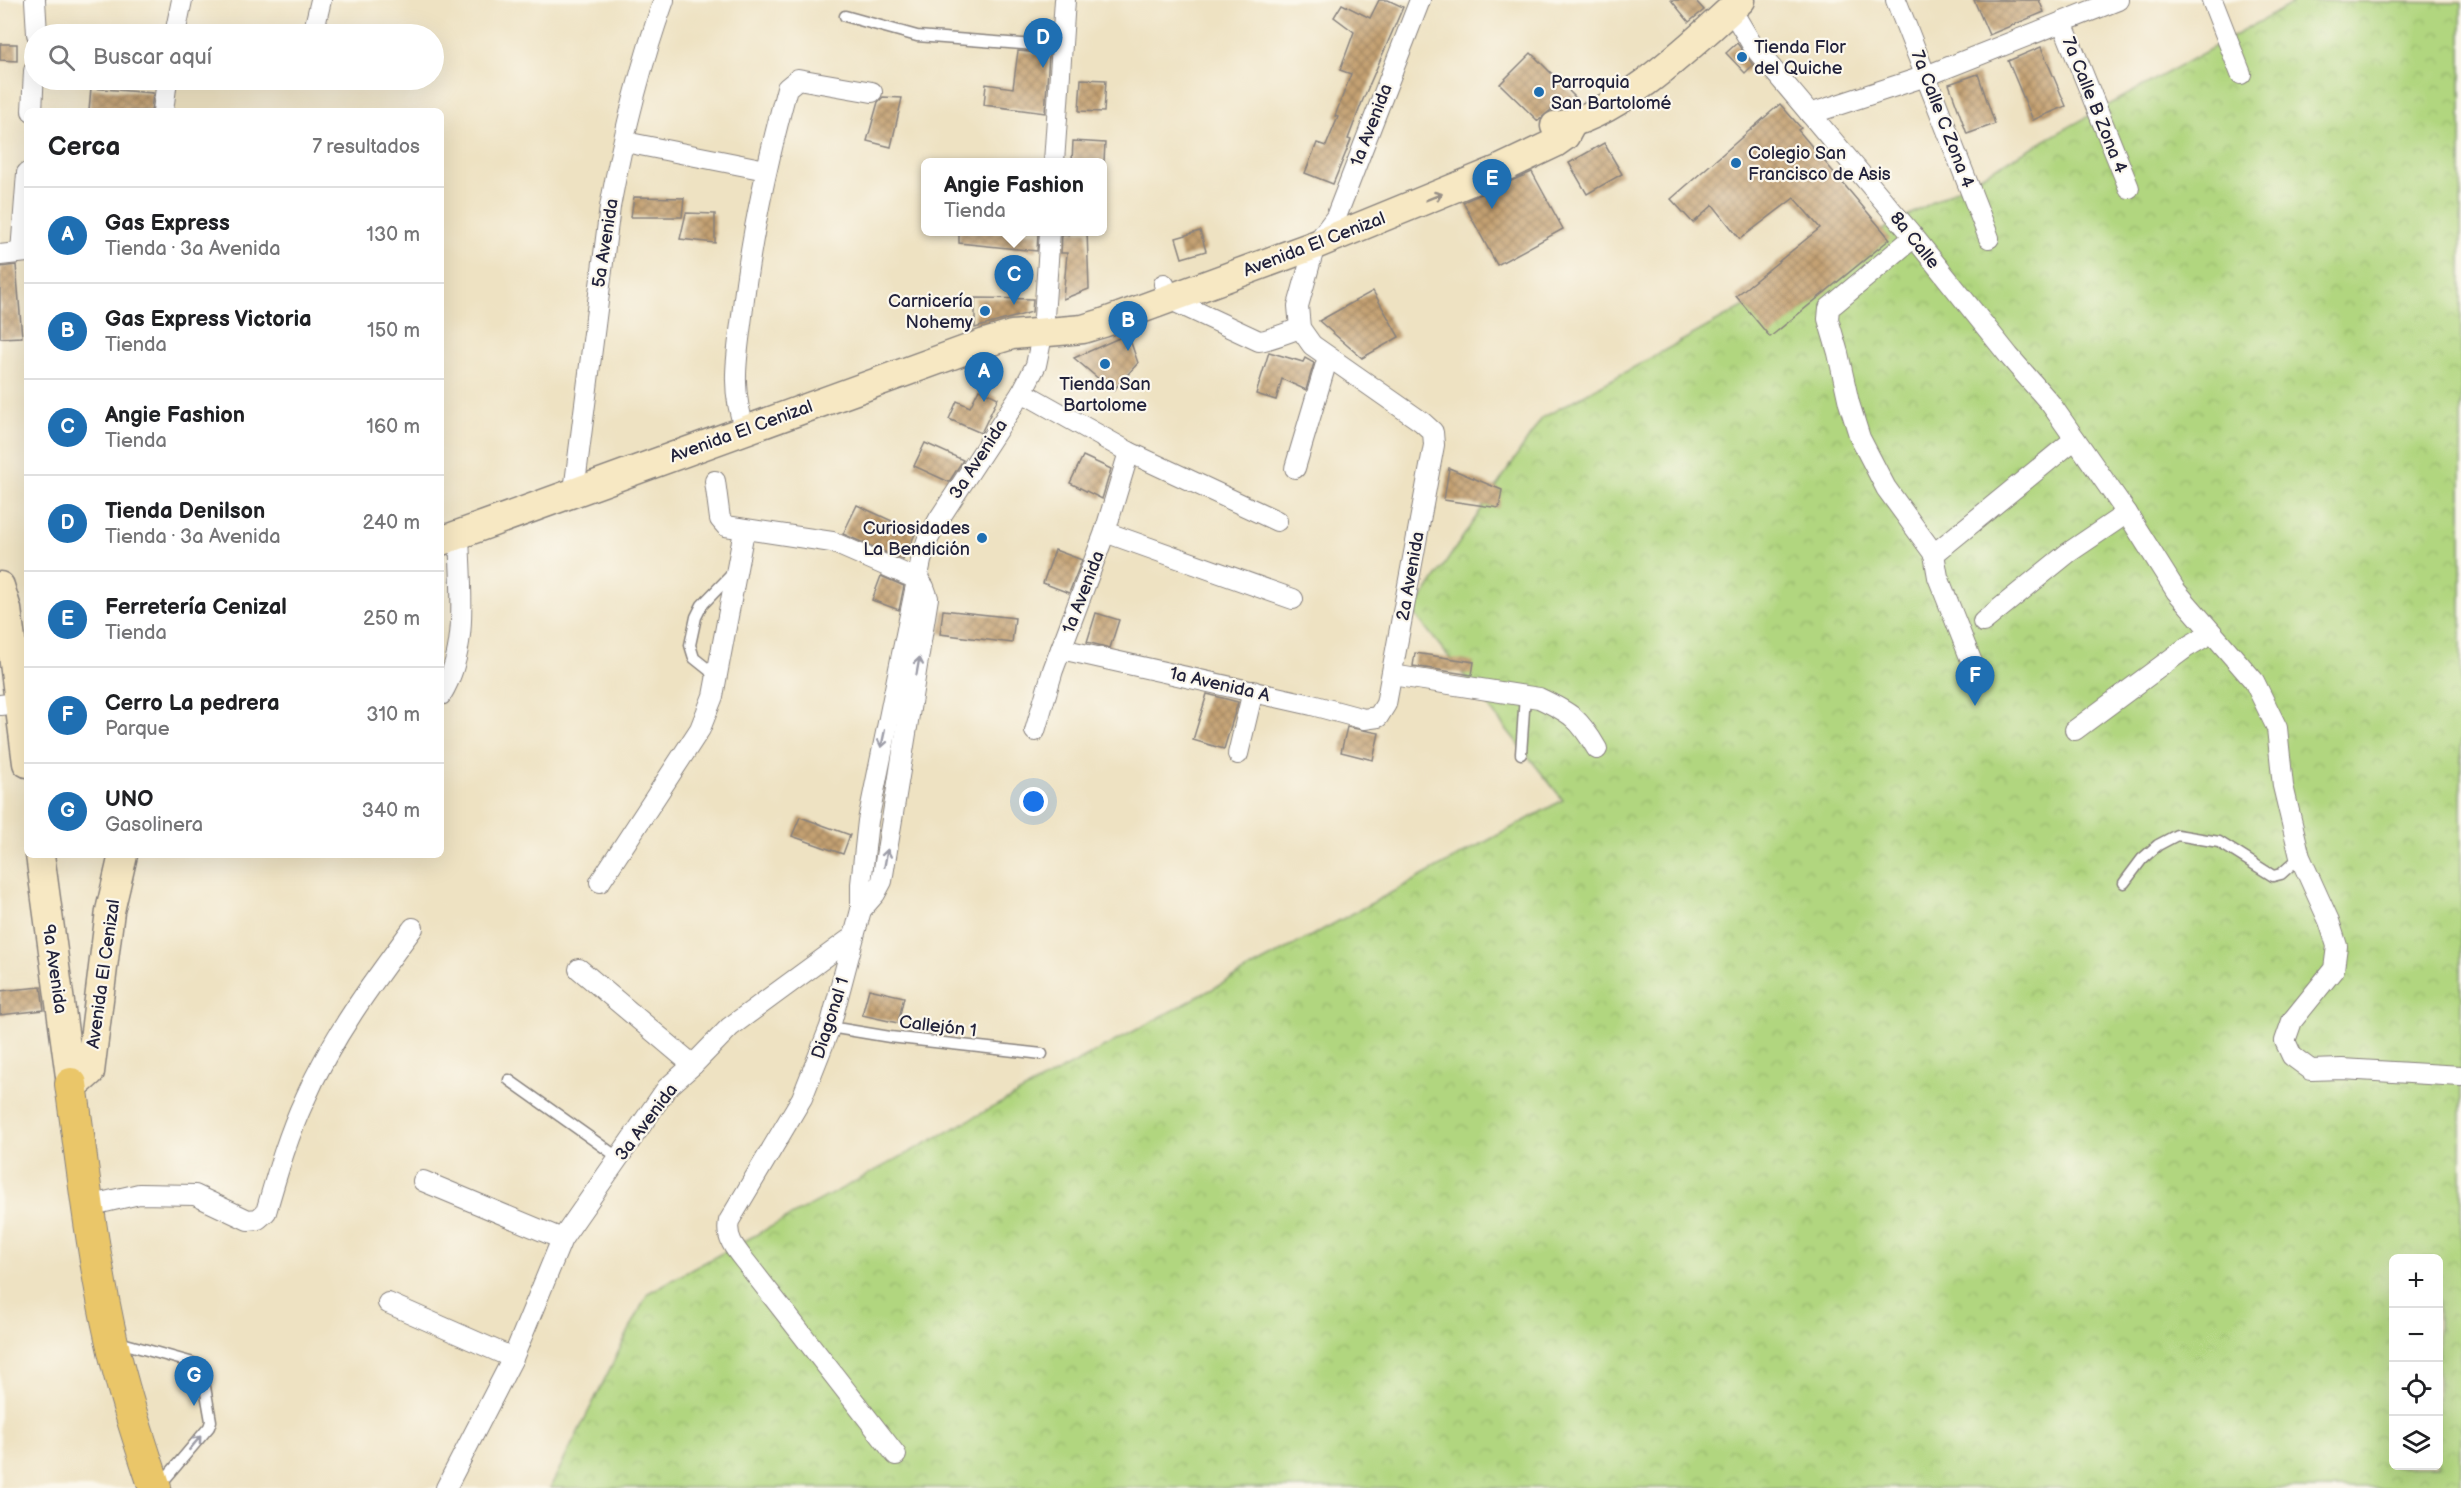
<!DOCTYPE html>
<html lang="es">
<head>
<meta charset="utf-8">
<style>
  :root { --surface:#fff; --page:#f2f2f2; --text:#202124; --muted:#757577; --line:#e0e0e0; --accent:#1f6fb2 }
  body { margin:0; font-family:"Balsamiq Sans",sans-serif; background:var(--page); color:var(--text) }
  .controls { position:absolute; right:18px; bottom:18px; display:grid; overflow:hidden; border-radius:9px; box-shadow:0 6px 24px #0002 }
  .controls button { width:54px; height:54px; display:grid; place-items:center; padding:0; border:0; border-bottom:2px solid var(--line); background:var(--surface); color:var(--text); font:30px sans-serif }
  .you { position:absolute; left:1034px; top:802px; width:21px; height:21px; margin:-15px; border:4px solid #fff; border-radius:50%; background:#1a73e8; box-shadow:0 0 0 9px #1a73e833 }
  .badge { display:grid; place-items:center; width:39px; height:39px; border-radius:50%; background:var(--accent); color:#fff; font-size:20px; font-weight:700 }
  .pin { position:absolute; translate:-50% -50px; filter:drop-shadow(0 2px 3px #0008) }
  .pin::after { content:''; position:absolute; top:32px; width:21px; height:18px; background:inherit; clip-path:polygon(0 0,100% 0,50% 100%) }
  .popup { position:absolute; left:921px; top:158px; width:186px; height:78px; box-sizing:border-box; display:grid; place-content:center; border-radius:9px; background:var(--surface); filter:drop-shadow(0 2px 4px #0005); font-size:20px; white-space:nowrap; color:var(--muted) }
  .popup b { font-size:22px; color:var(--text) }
  .popup::after { content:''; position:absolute; left:50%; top:100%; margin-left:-12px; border:12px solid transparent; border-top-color:var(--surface) }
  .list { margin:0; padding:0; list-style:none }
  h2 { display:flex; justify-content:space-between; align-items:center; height:78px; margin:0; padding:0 24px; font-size:26px }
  h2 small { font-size:20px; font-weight:400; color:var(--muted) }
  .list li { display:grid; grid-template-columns:39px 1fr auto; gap:18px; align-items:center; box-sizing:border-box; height:96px; padding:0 24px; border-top:2px solid var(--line) }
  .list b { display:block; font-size:22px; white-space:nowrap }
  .list p { margin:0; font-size:20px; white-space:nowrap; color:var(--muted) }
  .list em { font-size:20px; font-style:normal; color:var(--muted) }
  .icon { flex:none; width:33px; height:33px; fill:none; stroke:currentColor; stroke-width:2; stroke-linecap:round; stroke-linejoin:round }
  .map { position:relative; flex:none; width:2461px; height:1488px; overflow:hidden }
  .search { position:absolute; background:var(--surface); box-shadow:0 6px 24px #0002; left:24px; top:24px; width:420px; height:66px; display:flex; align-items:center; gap:15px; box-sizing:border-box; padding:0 21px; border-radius:33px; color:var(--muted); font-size:22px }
  .panel { position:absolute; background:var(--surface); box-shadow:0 6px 24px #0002; left:24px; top:108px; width:420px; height:750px; border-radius:9px }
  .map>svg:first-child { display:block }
</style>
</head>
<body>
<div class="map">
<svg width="2461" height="1488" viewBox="0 0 2461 1488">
  <defs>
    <pattern id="park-crowns" width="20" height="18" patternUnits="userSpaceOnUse" patternTransform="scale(1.5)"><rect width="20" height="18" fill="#b1d67f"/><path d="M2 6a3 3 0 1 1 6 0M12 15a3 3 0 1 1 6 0" fill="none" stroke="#98b76f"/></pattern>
    <pattern id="building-cross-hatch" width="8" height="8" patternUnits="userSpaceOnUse" patternTransform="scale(1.5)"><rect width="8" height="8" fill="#c4a172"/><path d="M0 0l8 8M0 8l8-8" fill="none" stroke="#9f835f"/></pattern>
  </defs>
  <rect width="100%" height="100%" fill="#fbf7ec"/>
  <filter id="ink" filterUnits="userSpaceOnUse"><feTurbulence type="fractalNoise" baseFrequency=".0167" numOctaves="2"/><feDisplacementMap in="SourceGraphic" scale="12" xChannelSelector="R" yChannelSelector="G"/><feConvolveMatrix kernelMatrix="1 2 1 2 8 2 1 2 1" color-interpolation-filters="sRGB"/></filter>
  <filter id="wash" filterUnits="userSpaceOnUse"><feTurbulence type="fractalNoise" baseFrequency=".008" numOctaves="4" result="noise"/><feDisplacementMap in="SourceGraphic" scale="24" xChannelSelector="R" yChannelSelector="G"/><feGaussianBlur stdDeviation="1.35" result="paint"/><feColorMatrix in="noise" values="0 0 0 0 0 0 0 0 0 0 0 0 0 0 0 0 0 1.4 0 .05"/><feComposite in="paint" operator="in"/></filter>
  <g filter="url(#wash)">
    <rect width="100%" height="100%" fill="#eee2c2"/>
    <path fill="url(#park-crowns)" stroke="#6a7c5d" stroke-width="1.5" fill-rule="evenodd" d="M2297,1l164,2v1485h-1911l98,-195 915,-493 -150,-188 129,-194zM2394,1258h44v208h-44z"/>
    <g id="blocks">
      <g fill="url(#building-cross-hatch)">
        <path d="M1379,0h9l15,7 -41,95 -14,37 3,1 -18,44 -28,-11 12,-30 9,3 12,-29 -3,-1 16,-42 -11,-4 14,-38 -20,-15 8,-13 28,14z"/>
        <path d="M1671,0h24l9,10 -15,12z"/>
        <path d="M1974,0h65l5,12 -55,23z"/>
        <path d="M1737,43l16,22 -8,8 -19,-20z"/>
        <path d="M0,44h17v17l-17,-1z"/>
        <path d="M2041,47l25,59 -33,14 -25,-59z"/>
        <path d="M1018,51l31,3 -4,59 -61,-8 2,-21 27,4z"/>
        <path d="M1531,53l47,47 -27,10 -13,11 -38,-37z"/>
        <path d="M1978,74l17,50 -28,10 -18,-50z"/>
        <path d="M1081,79l25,1 -2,32 -25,-1z"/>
        <path d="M91,88l62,5 -2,18h-62z"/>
        <path d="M883,97l19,1 -11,49 -24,-6 11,-39z"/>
        <path d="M1780,104l21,24 -3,2 92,109 -120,98 -34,-41 84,-68 -26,-30 -54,41 -27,-34 -20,18 -22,-24z"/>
        <path d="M1073,141l32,2 -1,19h-32z"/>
        <path d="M1604,143l18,31 -35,20 -18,-31z"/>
        <path d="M1532,172l31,57 -66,36 -34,-63z"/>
        <path d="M634,197l50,1 -2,19h-51z"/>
        <path d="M686,213l29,1v29l-35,-4z"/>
        <path d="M959,231l79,2 -1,18 -78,-8z"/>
        <path d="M1069,231h18l2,58 -26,10 4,-46h-6l1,-18 7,1z"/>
        <path d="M1200,231l6,20 -24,7 -6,-20z"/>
        <path d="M16,265l6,72 -22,1v-71z"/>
        <path d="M1373,291l26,46 -37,21 -43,-37z"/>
        <path d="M975,298l58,1 -1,13 -57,16z"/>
        <path d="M1128,334l10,29 -25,28 -39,-33z"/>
        <path d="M1269,352l34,10 2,-4 9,5 -8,27 -24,-11 -6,21 -20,-6z"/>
        <path d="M979,389l19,9 -17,35 -32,-14 8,-18 13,6z"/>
        <path d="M925,443l38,17 -14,22 -35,-16z"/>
        <path d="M1083,456l28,13 -9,30 -32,-16z"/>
        <path d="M1449,468l53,22 -3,18 -55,-8z"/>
        <path d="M857,505l59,27 -13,28 -60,-26z"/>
        <path d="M1055,550l27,10 -13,33 -26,-10z"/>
        <path d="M881,576l23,10 -5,24 -27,-10z"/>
        <path d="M943,610l72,8 -3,25 -72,-9z"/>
        <path d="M1096,613l23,7 -9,28 -23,-6z"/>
        <path d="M1415,653l59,9 -2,13 -59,-9z"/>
        <path d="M1207,694l31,8 -14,47 -31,-9z"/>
        <path d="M1347,727l32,6 -6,27 -32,-8z"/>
        <path d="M800,817l50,18 -7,19 -51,-18z"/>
        <path d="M41,987l3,23 -44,5v-24z"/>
        <path d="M869,989l35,8 -6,26 -36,-8z"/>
      </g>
    </g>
  </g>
  <g filter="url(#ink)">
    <use href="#blocks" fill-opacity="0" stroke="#88827e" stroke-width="1.5"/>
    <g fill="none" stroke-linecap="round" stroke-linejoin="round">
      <defs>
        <g id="lane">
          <path d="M845,16l72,20 144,11"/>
          <path d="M715,680l-6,-10 -15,-12 -4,-13 6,-28 6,-12 33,-34"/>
          <path d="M1521,754l4,-59"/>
          <path d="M2124,883l18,-24 16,-14 19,-10 42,7 54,34 8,-2 19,-17"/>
          <path d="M830,1027l60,10 152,17"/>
          <path d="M509,1080l110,78"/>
          <path d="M115,1341l82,23 5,6 9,51 -2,6 -49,58"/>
        </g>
        <g id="street">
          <path d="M35,0l2,34"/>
          <path d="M1896,0l93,238"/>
          <path d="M2212,0l29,74"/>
          <path d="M1731,9l22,37 161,191 95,119 41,47 77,110 49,78 78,90 23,47 6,58 17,71 29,64 8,25 -3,23 -42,52 -7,20 7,15 19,14 31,-1 119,7"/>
          <path d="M2062,22l67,166"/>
          <path d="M175,34l7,-34"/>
          <path d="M313,34l8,-34"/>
          <path d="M32,111l2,-40"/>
          <path d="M163,111l4,-31"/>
          <path d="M1810,114l116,-38 192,-76"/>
          <path d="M625,142l141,28"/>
          <path d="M1054,162l11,-162"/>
          <path d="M1914,237l-80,67 -5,4 -1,11 10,34 11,50 11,35 26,50 48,66 4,23 37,93"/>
          <path d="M21,252l6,-79"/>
          <path d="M0,255l27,-3"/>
          <path d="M1164,284l5,15 90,42c6,0 33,-10 41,-13"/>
          <path d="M1022,392l107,60 148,69"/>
          <path d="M745,429c-15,-40 -8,-72 -3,-113 8,-78 25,-153 45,-228l11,-9 74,13"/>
          <path d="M1295,468l33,-111"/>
          <path d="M715,481l5,38 6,7 106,16 87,38 5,7 4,11 -46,283 -7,13 -14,16"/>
          <path d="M574,491l36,-284c13,-70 30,-141 54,-207"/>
          <path d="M1105,532l188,67"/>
          <path d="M1934,554l141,-115"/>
          <path d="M1983,622l85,-69 59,-40"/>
          <path d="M1061,649l251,56 52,14 14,-2 8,-13 48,-259 -1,-13 -11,-10 -110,-77 -12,-17 -2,-22 17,-61 21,-28 84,-217"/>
          <path d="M1392,675l147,23c32,15 40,20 58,51"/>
          <path d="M441,695c29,-47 19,-108 18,-162"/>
          <path d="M0,705l27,-3"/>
          <path d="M2075,730l112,-83 24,-14"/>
          <path d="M1035,731l18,-61 52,-138 24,-80"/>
          <path d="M1238,754l15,-63"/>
          <path d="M600,882l100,-153 13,-33 31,-165"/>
          <path d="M579,969l114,96"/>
          <path d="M423,1181l139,58"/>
          <path d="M88,1206l51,-12 56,1 53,25 10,-1 8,-7c11,-38 22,-77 39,-113 27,-62 68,-117 108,-171"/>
          <path d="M388,1303l125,55"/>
          <path d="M896,1455l-148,-190c-11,-14 -23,-26 -19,-44l73,-123 28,-71 31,-117v-26l7,-63 53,-260 6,-20 12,-22 83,-127 14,-27 7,-34 7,-99"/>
          <path d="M446,1488l67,-130 49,-119 105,-151 26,-23 37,-38 124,-91"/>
        </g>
        <g id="secondary">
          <path d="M1555,126c61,-7 141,-85 186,-126"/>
          <path d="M441,541l541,-197 30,-9 71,-6 20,-6 212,-78 183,-75 57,-27 10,-7 6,-11"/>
          <path d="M0,586l7,23 20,154"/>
          <path d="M40,855l31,229 10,-4 9,-8 20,-161 13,-56"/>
        </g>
        <path id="primary" d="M71,1084c12,85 21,170 40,254 11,51 28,101 44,150"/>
      </defs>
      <use href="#lane" stroke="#88827e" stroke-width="13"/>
      <use href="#street" stroke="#88827e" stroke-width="22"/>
      <use href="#secondary" stroke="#88827e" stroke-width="31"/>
      <use href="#primary" stroke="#88827e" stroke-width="34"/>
      <use href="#lane" stroke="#fff" stroke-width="10"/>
      <use href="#street" stroke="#fff" stroke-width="20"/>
      <use href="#secondary" stroke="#f7e8c3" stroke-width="28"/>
      <use href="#primary" stroke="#eac669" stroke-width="32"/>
    </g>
    <defs><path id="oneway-shaft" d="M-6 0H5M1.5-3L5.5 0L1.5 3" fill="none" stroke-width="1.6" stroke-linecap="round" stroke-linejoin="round" transform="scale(1.5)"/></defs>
    <use stroke="#978f86" href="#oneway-shaft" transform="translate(1434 197) rotate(-22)"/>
    <g stroke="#9c9ca7">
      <use href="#oneway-shaft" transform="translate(918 666) rotate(-80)"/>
      <use href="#oneway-shaft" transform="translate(883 739) rotate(102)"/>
      <use href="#oneway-shaft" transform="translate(886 858) rotate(-80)"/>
      <use href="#oneway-shaft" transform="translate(195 1443) rotate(-50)"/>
    </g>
  </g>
  <g fill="#1f6fb2" stroke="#fbf7ec" stroke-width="2">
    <circle cx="1742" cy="57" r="6"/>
    <circle cx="1539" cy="92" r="6"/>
    <circle cx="1736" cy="163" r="6"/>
    <circle cx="985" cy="311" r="6"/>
    <circle cx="1105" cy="364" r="6"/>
    <circle cx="982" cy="538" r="6"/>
  </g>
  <g text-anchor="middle" stroke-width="4.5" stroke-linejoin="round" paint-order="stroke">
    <g font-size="18" fill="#22223b" stroke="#fbf7ec" text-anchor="start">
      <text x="1754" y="53">Tienda Flor<tspan x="1754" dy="21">del Quiche</tspan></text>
      <text x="1551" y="88">Parroquia<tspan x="1551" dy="21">San Bartolomé</tspan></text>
      <text x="1748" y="159">Colegio San<tspan x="1748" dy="21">Francisco de Asis</tspan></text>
      <text x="973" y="307" text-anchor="end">Carnicería<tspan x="973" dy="21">Nohemy</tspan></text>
      <text x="1105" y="390" text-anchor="middle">Tienda San<tspan x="1105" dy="21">Bartolome</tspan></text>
      <text x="970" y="534" text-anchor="end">Curiosidades<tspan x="970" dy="21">La Bendición</tspan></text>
    </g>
    <g font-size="18" fill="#22223b" stroke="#fbf7ec">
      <text transform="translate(2095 105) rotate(68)" y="6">7a Calle B Zona 4</text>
      <text transform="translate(1943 119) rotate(69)" y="6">7a Calle C Zona 4</text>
      <text transform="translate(1371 125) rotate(-69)" y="6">1a Avenida</text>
      <text transform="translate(1915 240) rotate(51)" y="6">8a Calle</text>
      <text transform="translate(605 243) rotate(-81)" y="6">5a Avenida</text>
      <text transform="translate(1314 244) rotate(-21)" y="6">Avenida El Cenizal</text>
      <text transform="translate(741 431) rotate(-20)" y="6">Avenida El Cenizal</text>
      <text transform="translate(978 459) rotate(-57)" y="6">3a Avenida</text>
      <text transform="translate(1410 576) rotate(-80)" y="6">2a Avenida</text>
      <text transform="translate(1083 592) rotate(-69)" y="6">1a Avenida</text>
      <text transform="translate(1220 684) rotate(13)" y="6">1a Avenida A</text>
      <text transform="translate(55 969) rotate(82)" y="6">9a Avenida</text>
      <text transform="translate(103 974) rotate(-82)" y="6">Avenida El Cenizal</text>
      <text transform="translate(830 1018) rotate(-72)" y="6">Diagonal 1</text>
      <text transform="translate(938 1026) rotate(7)" y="6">Callejón 1</text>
      <text transform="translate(646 1122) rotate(-53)" y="6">3a Avenida</text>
    </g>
  </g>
</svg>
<div class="controls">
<button>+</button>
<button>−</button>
<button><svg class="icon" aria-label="locate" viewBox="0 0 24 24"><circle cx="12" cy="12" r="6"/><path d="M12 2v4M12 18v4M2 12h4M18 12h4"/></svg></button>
<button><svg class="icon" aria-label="layers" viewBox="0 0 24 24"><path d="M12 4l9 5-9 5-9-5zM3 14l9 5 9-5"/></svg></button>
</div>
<div class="you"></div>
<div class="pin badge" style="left:984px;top:402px">A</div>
<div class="pin badge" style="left:1128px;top:351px">B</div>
<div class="pin badge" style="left:1014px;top:305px">C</div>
<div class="popup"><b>Angie Fashion</b>Tienda</div>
<div class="pin badge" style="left:1043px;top:68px">D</div>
<div class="pin badge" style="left:1492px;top:209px">E</div>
<div class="pin badge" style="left:1975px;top:706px">F</div>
<div class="pin badge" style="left:194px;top:1406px">G</div>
<div class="search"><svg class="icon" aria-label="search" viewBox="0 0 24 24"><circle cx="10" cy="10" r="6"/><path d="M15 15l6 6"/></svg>Buscar aquí</div>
<section class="panel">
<h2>Cerca<small>7 resultados</small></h2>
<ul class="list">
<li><span class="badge">A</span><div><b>Gas Express</b><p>Tienda · 3a Avenida</p></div><em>130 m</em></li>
<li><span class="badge">B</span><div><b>Gas Express Victoria</b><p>Tienda</p></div><em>150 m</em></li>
<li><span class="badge">C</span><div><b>Angie Fashion</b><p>Tienda</p></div><em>160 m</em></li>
<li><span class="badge">D</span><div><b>Tienda Denilson</b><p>Tienda · 3a Avenida</p></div><em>240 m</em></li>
<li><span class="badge">E</span><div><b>Ferretería Cenizal</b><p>Tienda</p></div><em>250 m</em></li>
<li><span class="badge">F</span><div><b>Cerro La pedrera</b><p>Parque</p></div><em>310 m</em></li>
<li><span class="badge">G</span><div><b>UNO</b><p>Gasolinera</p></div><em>340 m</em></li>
</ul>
</section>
</div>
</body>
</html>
